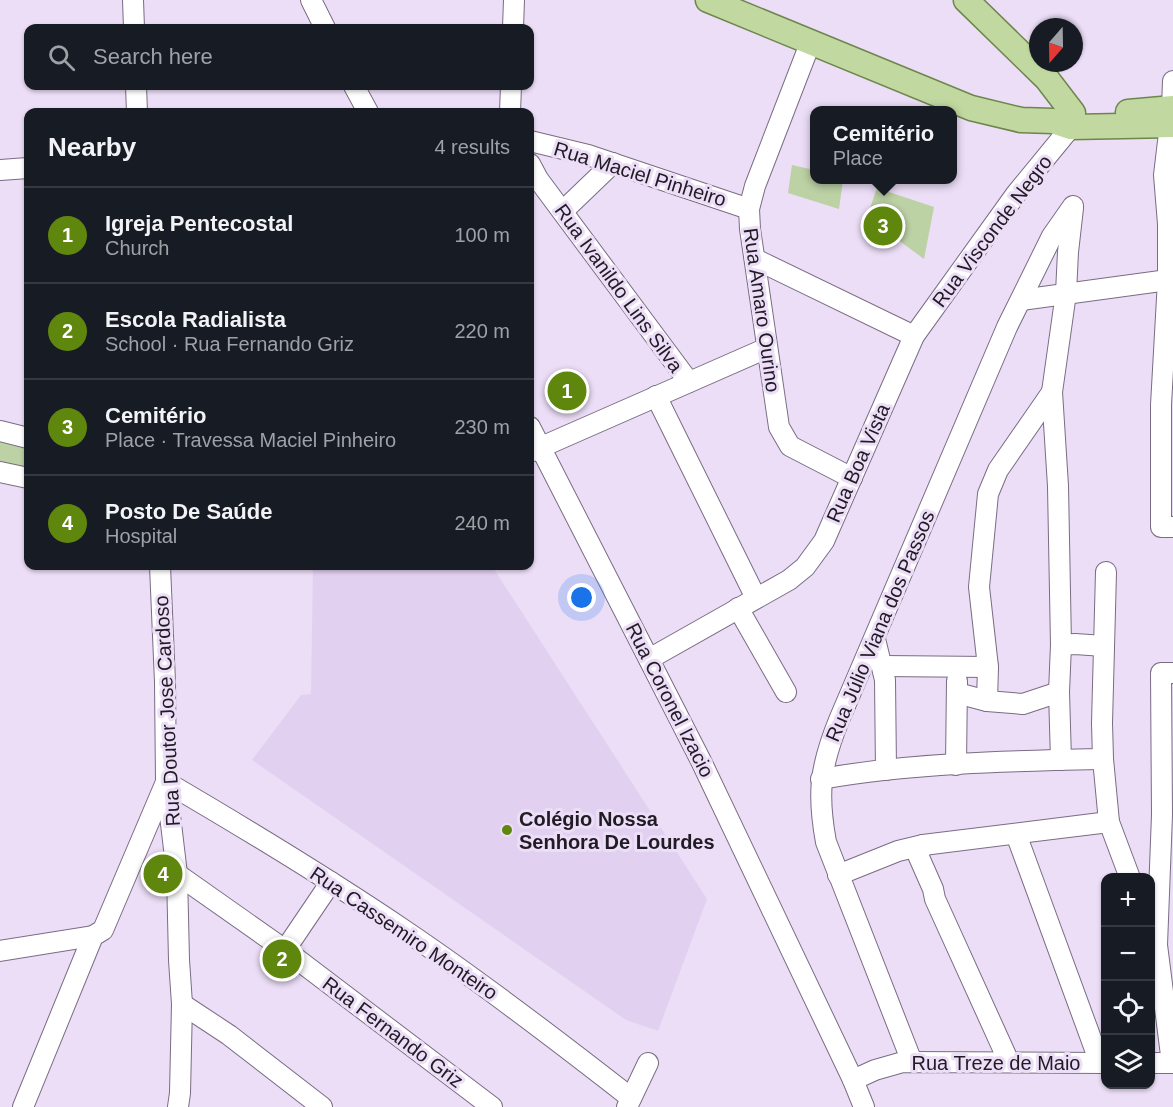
<!DOCTYPE html>
<html lang="en">
<head>
<meta charset="utf-8">
<style>
  :root { --surface:#171b24; --page:#242831; --text:#f1f3f6; --muted:#9ea1a6; --line:#363941; --accent:#5f860d }
  body { margin:0; font-family:Helvetica,sans-serif; background:var(--page); color:var(--text) }
  .controls { position:absolute; right:18px; bottom:18px; display:grid; overflow:hidden; border-radius:12px; box-shadow:0 2px 4px #0004 }
  .controls button { width:54px; height:54px; display:grid; place-items:center; padding:0; border:0; border-bottom:2px solid var(--line); background:var(--surface); color:var(--text); font:30px sans-serif }
  .compass { position:absolute; left:1029px; top:18px; width:54px; height:54px; border-radius:50%; background:var(--surface); box-shadow:0 2px 4px #0004; rotate:200deg }
  .you { position:absolute; left:582px; top:598px; width:21px; height:21px; margin:-15px; border:4px solid #fff; border-radius:50%; background:#1a73e8; box-shadow:0 0 0 9px #1a73e833 }
  .badge { display:grid; place-items:center; width:39px; height:39px; border-radius:50%; background:var(--accent); color:#fff; font-size:20px; font-weight:700 }
  .pin { position:absolute; translate:-50% -50%; border:3px solid #fff; box-shadow:0 2px 6px #0006 }
  .popup { position:absolute; left:810px; top:106px; width:147px; height:78px; box-sizing:border-box; display:grid; place-content:center; border-radius:12px; background:var(--surface); filter:drop-shadow(0 2px 4px #0005); font-size:20px; white-space:nowrap; color:var(--muted) }
  .popup b { font-size:22px; color:var(--text) }
  .popup::after { content:''; position:absolute; left:50%; top:100%; margin-left:-12px; border:12px solid transparent; border-top-color:var(--surface) }
  .list { margin:0; padding:0; list-style:none }
  h2 { display:flex; justify-content:space-between; align-items:center; height:78px; margin:0; padding:0 24px; font-size:26px }
  h2 small { font-size:20px; font-weight:400; color:var(--muted) }
  .list li { display:grid; grid-template-columns:39px 1fr auto; gap:18px; align-items:center; box-sizing:border-box; height:96px; padding:0 24px; border-top:2px solid var(--line) }
  .list b { display:block; font-size:22px; white-space:nowrap }
  .list p { margin:0; font-size:20px; white-space:nowrap; color:var(--muted) }
  .list em { font-size:20px; font-style:normal; color:var(--muted) }
  .icon { flex:none; width:33px; height:33px; fill:none; stroke:currentColor; stroke-width:2; stroke-linecap:round; stroke-linejoin:round }
  .map { position:relative; flex:none; width:1173px; height:1107px; overflow:hidden }
  .search { position:absolute; background:var(--surface); box-shadow:0 2px 4px #0004; left:24px; top:24px; width:510px; height:66px; display:flex; align-items:center; gap:15px; box-sizing:border-box; padding:0 21px; border-radius:12px; color:var(--muted); font-size:22px }
  .panel { position:absolute; background:var(--surface); box-shadow:0 2px 4px #0004; left:24px; top:108px; width:510px; height:462px; border-radius:12px }
  .map>svg:first-child { display:block }
</style>
</head>
<body>
<div class="map">
<svg width="1173" height="1107" viewBox="0 0 1173 1107">
  <rect width="100%" height="100%" fill="#ecdef7"/>
  <path fill="#e2d0f0" d="M313,566h179l215,333 -49,132 -32,-11 -374,-260 49,-65 10,-1z"/>
  <g fill="#bcd1a4">
    <path d="M792,165l22,5v10h29l-4,29 -51,-16z"/>
    <path d="M877,188l57,19 -10,52 -57,-42z"/>
    <path d="M0,436l28,7v30l-28,-6z"/>
  </g>
  <g fill="none" stroke-linecap="round" stroke-linejoin="round">
    <defs>
      <g id="minor">
        <path d="M133,0l1,28"/>
        <path d="M311,0l14,28"/>
        <path d="M513,28l1,-28"/>
        <path d="M811,41l-56,145 -6,23 1,20 29,198 11,19 62,32"/>
        <path d="M1173,81l-1,27 -8,67 4,49v56l-7,125v122h12"/>
        <path d="M136,86l1,26"/>
        <path d="M354,86l14,26"/>
        <path d="M510,112l1,-26"/>
        <path d="M530,141l58,14 161,54"/>
        <path d="M530,164l8,15 151,203"/>
        <path d="M0,170l28,-2"/>
        <path d="M563,211l50,-48"/>
        <path d="M755,259l159,77"/>
        <path d="M1021,300l147,-20"/>
        <path d="M656,396l100,202"/>
        <path d="M530,427l171,334 152,319 11,27"/>
        <path d="M0,431l28,7"/>
        <path d="M530,452l237,-104"/>
        <path d="M0,472l28,6"/>
        <path d="M160,566l5,116 1,100 11,92 2,86 3,44 -2,89 -2,14"/>
        <path d="M1106,572l-4,151 1,36 6,63 21,56"/>
        <path d="M738,608l48,84"/>
        <path d="M875,639l10,41 1,90"/>
        <path d="M1061,645l14,-1 29,2"/>
        <path d="M649,659l140,-79 16,-13 19,-26 90,-205 102,-142 55,-67"/>
        <path d="M883,666l105,1"/>
        <path d="M957,693l30,8 36,3 36,-12"/>
        <path d="M987,701l1,-34 -9,-80 9,-93 10,-24 54,-78"/>
        <path d="M1061,760l-2,-68 2,-47 -3,-159 -6,-94 14,-99 2,-41 5,-44"/>
        <path d="M956,765l1,-84"/>
        <path d="M821,779c90,-16 189,-18 282,-20"/>
        <path d="M1016,834l84,229"/>
        <path d="M923,845l-5,10 15,34 2,10 74,163"/>
        <path d="M177,874l108,76 207,157"/>
        <path d="M838,875l60,-24 25,-6 186,-23"/>
        <path d="M285,950l46,-68"/>
        <path d="M0,951l93,-15 10,-6 63,-148c82,48 163,97 241,150 77,52 151,109 224,166"/>
        <path d="M182,1004l47,31 93,72"/>
        <path d="M912,1062l-86,-220c-9,-49 -6,-75 13,-122l168,-393 45,-91 21,-30"/>
        <path d="M1150,1063h23"/>
        <path d="M1172,1063l-15,-118 5,-130 -1,-142h12"/>
        <path d="M853,1080l22,-10 28,-8 203,1"/>
        <path d="M23,1107l70,-171"/>
        <path d="M627,1107l21,-44"/>
      </g>
      <g id="major">
        <path d="M708,0l263,108 50,12 32,1 18,6 102,-2"/>
        <path d="M966,0l81,79 26,34"/>
        <path d="M1128,112l45,-4"/>
      </g>
    </defs>
    <use href="#minor" stroke="#796c83" stroke-width="22"/>
    <use href="#major" stroke="#6e864c" stroke-width="27"/>
    <use href="#minor" stroke="#fff" stroke-width="20"/>
    <use href="#major" stroke="#c1d9a0" stroke-width="24"/>
  </g>
  <circle fill="#5f860d" stroke="#ecdef7" stroke-width="2" cx="507" cy="830" r="6"/>
  <g text-anchor="middle" stroke-width="6" stroke-linejoin="round" paint-order="stroke">
    <g font-size="20" fill="#201b24" stroke="#ecdef7">
      <text transform="translate(640 174) rotate(17)" y="7">Rua Maciel Pinheiro</text>
      <text transform="translate(992 231) rotate(-53)" y="7">Rua Visconde Negro</text>
      <text transform="translate(619 288) rotate(54)" y="7">Rua Ivanildo Lins Silva</text>
      <text transform="translate(762 310) rotate(82)" y="7">Rua Amaro Ourino</text>
      <text transform="translate(858 463) rotate(-66)" y="7">Rua Boa Vista</text>
      <text transform="translate(880 626) rotate(-67)" y="7">Rua Júlio Viana dos Passos</text>
      <text transform="translate(670 700) rotate(63)" y="7">Rua Coronel Izacio</text>
      <text transform="translate(167 711) rotate(-93)" y="7">Rua Doutor Jose Cardoso</text>
      <text transform="translate(404 933) rotate(34)" y="7">Rua Cassemiro Monteiro</text>
      <text transform="translate(393 1032) rotate(37)" y="7">Rua Fernando Griz</text>
      <text x="996" y="1070">Rua Treze de Maio</text>
    </g>
    <g font-size="20" font-weight="bold" fill="#201b24" stroke="#ecdef7" text-anchor="start">
      <text x="519" y="826">Colégio Nossa<tspan x="519" dy="23">Senhora De Lourdes</tspan></text>
    </g>
  </g>
</svg>
<div class="controls">
<button>+</button>
<button>−</button>
<button><svg class="icon" aria-label="locate" viewBox="0 0 24 24"><circle cx="12" cy="12" r="6"/><path d="M12 2v4M12 18v4M2 12h4M18 12h4"/></svg></button>
<button><svg class="icon" aria-label="layers" viewBox="0 0 24 24"><path d="M12 4l9 5-9 5-9-5zM3 14l9 5 9-5"/></svg></button>
</div>
<svg class="compass" viewBox="-18 -18 36 36"><path d="M0-13l5 13h-10z" fill="#e53935"/><path d="M0 13l5-13h-10z" fill="#9ea1a6"/></svg>
<div class="you"></div>
<div class="pin badge" style="left:567px;top:391px">1</div>
<div class="pin badge" style="left:282px;top:959px">2</div>
<div class="pin badge" style="left:883px;top:226px">3</div>
<div class="popup"><b>Cemitério</b>Place</div>
<div class="pin badge" style="left:163px;top:874px">4</div>
<div class="search"><svg class="icon" aria-label="search" viewBox="0 0 24 24"><circle cx="10" cy="10" r="6"/><path d="M15 15l6 6"/></svg>Search here</div>
<section class="panel">
<h2>Nearby<small>4 results</small></h2>
<ul class="list">
<li><span class="badge">1</span><div><b>Igreja Pentecostal</b><p>Church</p></div><em>100 m</em></li>
<li><span class="badge">2</span><div><b>Escola Radialista</b><p>School · Rua Fernando Griz</p></div><em>220 m</em></li>
<li><span class="badge">3</span><div><b>Cemitério</b><p>Place · Travessa Maciel Pinheiro</p></div><em>230 m</em></li>
<li><span class="badge">4</span><div><b>Posto De Saúde</b><p>Hospital</p></div><em>240 m</em></li>
</ul>
</section>
</div>
</body>
</html>
